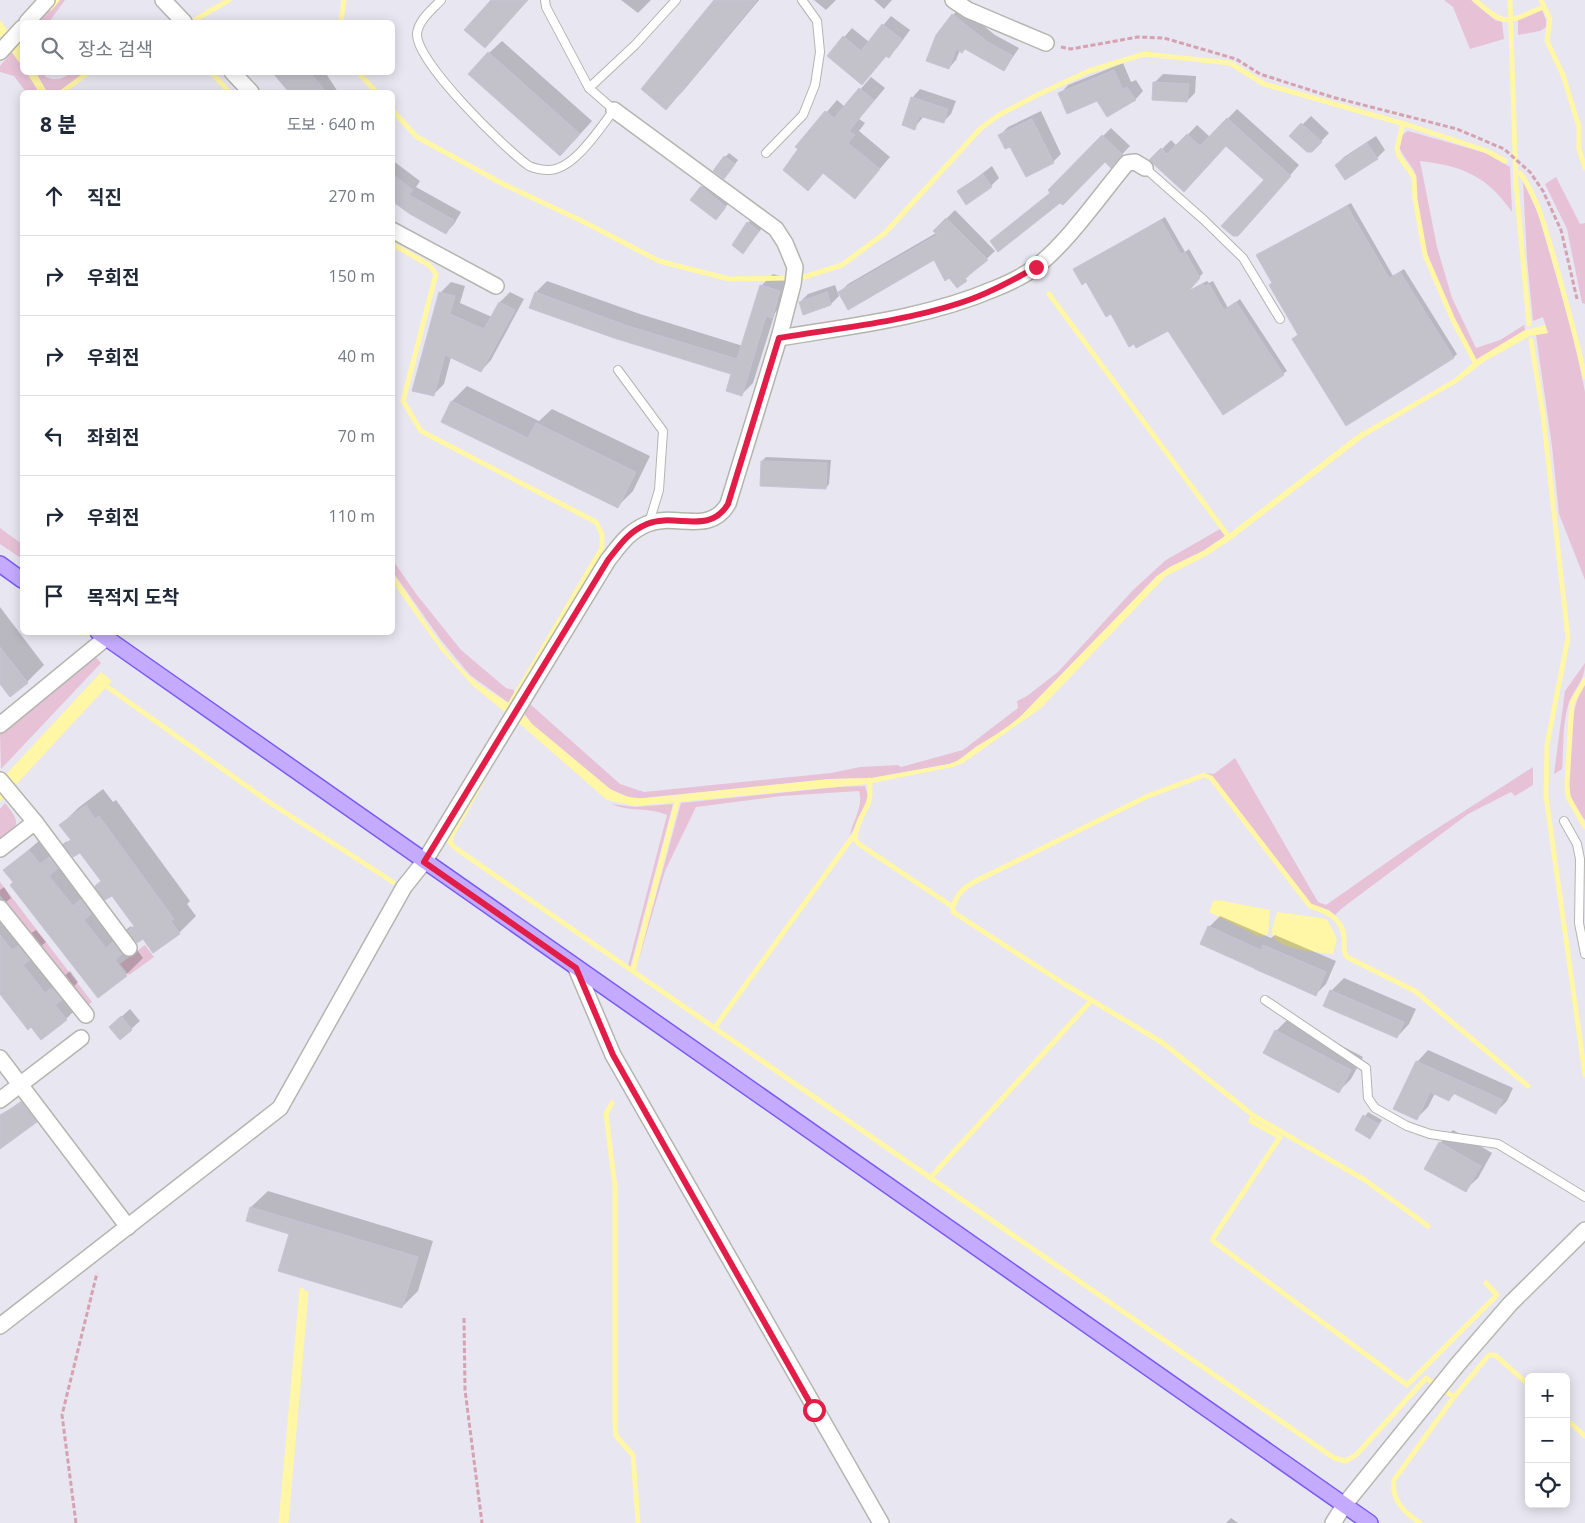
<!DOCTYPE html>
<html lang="ko">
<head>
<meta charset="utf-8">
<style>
  :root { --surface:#fff; --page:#f2f2f3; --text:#1f2937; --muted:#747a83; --line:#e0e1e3 }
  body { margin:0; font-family:"Open Sans","Noto Sans KR",sans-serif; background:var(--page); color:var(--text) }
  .controls { position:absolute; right:15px; bottom:15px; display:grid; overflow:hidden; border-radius:8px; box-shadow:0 2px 12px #0003 }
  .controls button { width:45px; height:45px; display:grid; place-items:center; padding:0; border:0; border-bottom:1px solid var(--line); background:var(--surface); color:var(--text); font:25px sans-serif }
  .stop { position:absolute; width:15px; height:15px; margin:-11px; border:4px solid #e11d48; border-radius:50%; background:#fff }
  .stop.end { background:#e11d48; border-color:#fff; box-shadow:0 1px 5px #0008 }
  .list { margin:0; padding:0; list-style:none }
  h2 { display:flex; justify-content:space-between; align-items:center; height:65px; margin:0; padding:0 20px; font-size:21px }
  h2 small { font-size:16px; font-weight:400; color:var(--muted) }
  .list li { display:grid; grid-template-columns:32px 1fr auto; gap:15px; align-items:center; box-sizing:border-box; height:80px; padding:0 20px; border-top:1px solid var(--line) }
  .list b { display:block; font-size:19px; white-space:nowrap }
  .list em { font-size:16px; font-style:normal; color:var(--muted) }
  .icon { flex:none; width:28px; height:28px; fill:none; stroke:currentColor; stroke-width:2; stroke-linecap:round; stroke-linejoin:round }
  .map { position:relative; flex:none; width:1585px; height:1523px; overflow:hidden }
  .search { position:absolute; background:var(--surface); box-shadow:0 2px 12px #0003; left:20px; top:20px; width:375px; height:55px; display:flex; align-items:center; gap:12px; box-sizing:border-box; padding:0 18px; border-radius:8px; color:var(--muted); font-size:19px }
  .panel { position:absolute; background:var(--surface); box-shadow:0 2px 12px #0003; left:20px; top:90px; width:375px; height:545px; border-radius:8px }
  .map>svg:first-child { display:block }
</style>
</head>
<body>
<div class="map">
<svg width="1585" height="1523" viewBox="0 0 1585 1523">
  <rect width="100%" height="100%" fill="#e8e6f0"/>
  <g fill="#e7c2d6">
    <path d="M59,0h6l-16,22h-11z"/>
    <path d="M1444,0h27l24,20 7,2 2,17 -34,10 -17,-42z"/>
    <path d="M1542,10l4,10v7l-6,4 -22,4v-15z"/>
    <path d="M12,52l10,14v6l5,1 12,19h-13l-12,-16 -14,-4v-6z"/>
    <path d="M36,73h7l3,4c9,4 16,3 24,-4h16l-27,19h-12z"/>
    <path d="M1408,131l78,22 24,14 2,45c-25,-36 -49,-46 -92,-51l17,86 15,51 24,50 24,-8 24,-15 1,5 -49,30c-18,-33 -38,-67 -48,-104 -6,-19 -10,-41 -12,-60 -1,-7 1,-17 -1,-23 -5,-13 -29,-29 -7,-42z"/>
    <path d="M1556,177l24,47 5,-1v81l-3,-1 -15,-74 -22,-45z"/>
    <path d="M1523,181l15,32 35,121 12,58v188l-26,-66 -7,-68 -16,-111 12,-2 -5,-16 -10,4 -6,-62z"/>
    <path d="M0,528l22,16v15l-22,-15z"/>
    <path d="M1220,529l5,7 -22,15 -33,16 -13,9 -136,140 -17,15 -27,15 -21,16 -7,2 -77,14 -42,1 -197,20 -23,-10 -78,-65 -8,-11 6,-9 90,80 24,8 187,-19 29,-6 38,-2 3,2 62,-17 55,-42 -1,-7 10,-5 31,-24 75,-82 33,-30z"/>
    <path d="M392,559l25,36 44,55 45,38 8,2v5l-5,8 -39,-28 -29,-35 -48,-68z"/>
    <path d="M96,657l5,6 -100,106 -1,-35z"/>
    <path d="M1585,663c0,20 -12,25 -17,43 -6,20 -4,42 -6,63l-8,5 11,-83z"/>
    <path d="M1585,684v136c-6,-8 -12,-17 -15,-27 -5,-22 0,-91 15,-109z"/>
    <path d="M1235,758l83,144 8,3 90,-63 117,-75v18l-18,11 -4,-4 -43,22 -127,95 -6,6 -6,-5 -18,-5 -99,-128 -6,-3 -1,-1 9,1z"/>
    <path d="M865,786l4,13 -19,37c2,-15 14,-29 9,-45l-77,5 -86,11 -31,64 -29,98 45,-166 156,-16z"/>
    <path d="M5,803c16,20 15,23 -5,38v-32z"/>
    <path d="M611,804l24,3 38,-3 -43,164 -2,-2 39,-151c-18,-8 -38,-3 -56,-11z"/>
    <path d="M0,882l92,120 -6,5 -86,-112z"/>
    <path d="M145,945l9,12 -25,18 -9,-11z"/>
  </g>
  <g fill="#fff6a6">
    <path d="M0,20l22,30v16l-22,-30z"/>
    <path d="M27,73h9l11,19h-8z"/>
    <path d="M1545,325l3,8 -18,3 -45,25 -27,21 -94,55 -132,102 -26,17 -40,20 -125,132 -78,55 -10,4 -86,17 -232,22 -28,-6 -87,-76 -47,-38 -33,-37 -47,-66 -1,-11c26,36 49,79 82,108 19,16 43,24 58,44l78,65c13,7 22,10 37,9l183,-19 42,-1 77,-14c12,-3 19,-12 30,-19 15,-9 28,-17 42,-29l136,-140 13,-9 33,-16 27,-18 127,-98 97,-56 23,-20 48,-29z"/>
    <path d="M101,672l11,9 -112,121v-21z"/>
    <path d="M1219,900l51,10 -2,24 -8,3 -51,-25 4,-11z"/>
    <path d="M1277,912l50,7 10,20 -4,15c-14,-2 -60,-4 -61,-22 0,-6 4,-14 5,-20z"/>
  </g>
  <g fill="#0003" fill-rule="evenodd">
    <path d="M621,0h30l-13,13z"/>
    <path d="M716,0h43l-76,91 -17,17z"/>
    <path d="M814,0h22l-10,10z"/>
    <path d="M874,0h18l-8,9z"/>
    <path d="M960,7l35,28 24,13 -15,22 -39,-22 -5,2 -4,10 -7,8 4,-53z"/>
    <path d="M891,16l19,14 -13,18 -9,8 -1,-1 -25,28 -33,-28 23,-27 17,14z"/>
    <path d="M502,41l90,80 -19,21 -84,-89z"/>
    <path d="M1123,63l8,19 5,-2 7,11 -8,9h-37l-38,-6 8,-9z"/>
    <path d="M274,72h51l13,20h-47z"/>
    <path d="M1163,74l33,2 -1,17 -8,8 -33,-18z"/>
    <path d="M871,77l14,11 -26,31 6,4 -6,8 31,26 -35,41 -31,-26 -16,17 -9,-41 -2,-1 40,-47 8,7z"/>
    <path d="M920,89l36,12 -5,13 -8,8 -19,-6 -10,12 -2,-30z"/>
    <path d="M1237,109l62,56 -52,60 18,-45 -38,-35 -76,15 20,-20 6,6 20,-21 13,12z"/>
    <path d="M1041,111l20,43 -8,8 -42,-17 -11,-10 8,-8z"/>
    <path d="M1311,116l18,17 -17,18 -21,-15z"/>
    <path d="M1111,128l19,18 -19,20 -6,-6 -44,41 -69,40 59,-49 -2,-2z"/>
    <path d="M1376,136l9,14 -8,8 -41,7 8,-8z"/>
    <path d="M729,153l9,7 -10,14 -3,-17z"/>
    <path d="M392,160l28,21 -4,6 45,25 -7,12 -8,9 -54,-34z"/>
    <path d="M992,166l7,12 -8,8 -32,5z"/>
    <path d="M706,183l23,20 -14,15 -23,-18z"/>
    <path d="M1351,203l42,73 11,-7 53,85 -3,3 -161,-18 6,-5 -41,-79z"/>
    <path d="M955,210l40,41 -38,36 -23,-29 -94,34 8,-8 88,-51 -2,-2z"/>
    <path d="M756,215l11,7 -24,30 5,-29z"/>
    <path d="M1165,217l20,35 4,-3 14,24 -17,19 21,-11 2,2 4,-2 15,27 12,-9 47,72 -4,3 -115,-45 -56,-17 -38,-43z"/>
    <path d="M773,274l18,5 -8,26 -8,8 -22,70 -12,12 -9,-22 -196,-81 11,-11 93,33 103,32 18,-60z"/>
    <path d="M451,282l14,4 -5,17 32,14 8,-15 10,-10 14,7 -33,61 -10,11 -30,-14 -7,27 -11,11 7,-102z"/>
    <path d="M835,285l4,11 -8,8 -31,-2 8,-8z"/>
    <path d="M467,386l72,35 13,-12 98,47 -17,35 -15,15 -175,-85 9,-20z"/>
    <path d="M766,457l65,3 -2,24 -3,4 -64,-27z"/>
    <path d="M0,607l44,58 -17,17h-27z"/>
    <path d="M103,789l10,13 3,-2 74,101 -3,3 9,12 -17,17 -43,6 -4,4 11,15 -17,17 -112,-93 -9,-12 42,-36 11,14 9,-7 1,1 3,-3 -10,-14 17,-17zM80,851l22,30 -12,9 -24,-32 5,-5zM112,894l23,32 -3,2 -1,-2 -8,6 -22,-29z"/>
    <path d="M4,887l7,11 -6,5 25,31 6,-4 10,12 -6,5 23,30 7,-6 8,11 -6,6 11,14 -17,17 -35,7 -31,-34v-102z"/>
    <path d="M1220,916l51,22 4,-3 61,26 -10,23 -11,11 -61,-26 1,-2 -46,-40z"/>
    <path d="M1344,978l72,31 -7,15 -12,13 -66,-46z"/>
    <path d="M130,1009l10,12 -20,18 -1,-20z"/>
    <path d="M1289,1018l74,39 -12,22 -13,13 -62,-61z"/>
    <path d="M1428,1050l85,38 -6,13 -11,11 -41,-19 -6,7 -14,-7 -7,14 -12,12 1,-57z"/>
    <path d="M30,1095l14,18 -44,34v-31z"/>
    <path d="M1368,1112l14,8 -12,18 -14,-8z"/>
    <path d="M1453,1130l39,23 -14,25 -13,12 -25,-47z"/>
    <path d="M268,1191l165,50 -15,50 -16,16 -111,-74 -43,-13 3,-13z"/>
    <path d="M1231,1518l7,5h-12z"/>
  </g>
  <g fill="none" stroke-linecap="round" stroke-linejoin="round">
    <g stroke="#fff6a6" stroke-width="5">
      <path d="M1475,0c31,27 31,23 68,7"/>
      <path d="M1510,0l6,185 13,139"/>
      <path d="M1541,0l9,19 -3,22 16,34 16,52v22l6,19"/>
      <path d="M50,8l7,-8"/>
      <path d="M193,21l36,-21"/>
      <path d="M341,22l3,-22"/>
      <path d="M16,47l6,-8"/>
      <path d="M211,72l18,20"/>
      <path d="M358,72l18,20"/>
      <path d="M62,92l27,-20"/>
      <path d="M392,110l25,27 86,47 81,38 75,39 70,18 58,-1"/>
      <path d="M1403,123l-6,26 2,7 15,21 1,22 10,56 28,65 23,44"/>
      <path d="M1520,173c18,25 25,55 34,85 11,40 22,79 31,119"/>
      <path d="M392,244l37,21 7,9 -33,127 18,30 175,91 6,12v14l-94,160"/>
      <path d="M801,278l41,-13 43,-32 96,-105 18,-13 38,-20 52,-24 55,-17 86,9 34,21 144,41 79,26 18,10"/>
      <path d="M1049,294l180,243"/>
      <path d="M1531,340l12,74 25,224 -21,107 -1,51 39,279"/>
      <path d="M1585,680l-13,23 -5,81 1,13 17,30"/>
      <path d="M102,683l167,119 124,80"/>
      <path d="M483,779l-31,56 -2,7 4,5 880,611 12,3 11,-7 69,-76 28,19 35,-42h6l34,30"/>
      <path d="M869,780c6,29 -12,32 -14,59l4,5 94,63v5l113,73 97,58 91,73 111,64 63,46"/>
      <path d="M953,907c5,-16 13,-21 27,-28l168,-83 56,-21 7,3 99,128c16,5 33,12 34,32 1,7 -2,13 3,19l68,34 113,95"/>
      <path d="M633,971l45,-173"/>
      <path d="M715,1027l139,-192"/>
      <path d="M612,1103l-6,11 9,73v239l1,10 17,19 5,68"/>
      <path d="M1253,1115l-2,6 29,16 -67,101v3l194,144 90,-90 -11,-12"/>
      <path d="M930,1178l161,-177"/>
      <path d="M1566,1419l19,17"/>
      <path d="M281,1523l21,-233"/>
      <path d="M286,1523l20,-230"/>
      <path d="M1420,1523c-16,-11 -29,-23 -26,-43l60,-83"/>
    </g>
  </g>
  <g fill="#c3c2cb" stroke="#c6c4d5">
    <path d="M491,0h37l-43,48 -21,-18z"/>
    <path d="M714,0h43l-91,110 -25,-21z"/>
    <path d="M952,14l36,28 25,14 -9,15 -39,-22 -3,4 -6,-4 -7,20 -23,-8 10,-26z"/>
    <path d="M882,24l20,15 -13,19 -3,-2 -24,29 -35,-29 16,-20 18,15z"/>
    <path d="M488,52l92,82 -20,22 -92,-82z"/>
    <path d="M1114,70l9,20 4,-3 9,13 -29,17 -10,-16 -30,13 -9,-21z"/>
    <path d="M272,72h38l16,20h-37z"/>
    <path d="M1153,82l36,2 -2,18 -35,-2z"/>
    <path d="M859,88l15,12 -25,31 6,4 -7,8 32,26 -25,30 -32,-26 -15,18 -25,-21 15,-21 -3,-2 30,-36 9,7z"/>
    <path d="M911,97l37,12 -4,14 -25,-7 -4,14 -13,-5z"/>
    <path d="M1227,118l64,58 -53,60h-5l-12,-10 43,-46 -38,-34 -42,46 -35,-32 12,-12 6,6 20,-20 13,12z"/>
    <path d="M1032,119l22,44 -28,14 -16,-30 -5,2 -7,-14z"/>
    <path d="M1301,123l21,19 -10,10h-5l-18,-16z"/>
    <path d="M1102,135l21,20 -12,13 -6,-6 -42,43 -3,-2 -62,49 -8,-11 60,-48 -2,-3z"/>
    <path d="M1367,143l11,16 -33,21 -10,-15z"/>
    <path d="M724,156l11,8 -11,15 -11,-8z"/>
    <path d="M392,174l21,16 -4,5 45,25 -8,14 -36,-20 -18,-13z"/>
    <path d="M983,174l9,13 -26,18 -9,-14z"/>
    <path d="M701,186l25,21 -10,13 -26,-20z"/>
    <path d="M1347,206l42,72 11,-6 54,86 -108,68 -54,-87 6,-4 -29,-50 3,-2 -16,-28z"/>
    <path d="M946,218l42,42 -23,18 2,3 -10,7 -8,-10 -4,3 -11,-21 -86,50 -10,-18 99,-57 -4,-4z"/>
    <path d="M1161,220l20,34 4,-2 15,26 -13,15 16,-9 2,2 4,-2 15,26 12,-8 48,73 -61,40 -55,-84 -32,17 -2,-4 -5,3 -18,-33 -5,3 -20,-35 -4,3 -9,-16z"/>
    <path d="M747,222l12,9 -16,23 -11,-9z"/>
    <path d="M760,285l20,6 -8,27 -6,-2 -24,80 -16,-5 5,-17 -117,-36 -85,-30 6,-16 93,34 109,33z"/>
    <path d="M439,292l16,4 -5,18 34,15 15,-27 16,8 -34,62 -36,-17 -11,41 -22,-5z"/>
    <path d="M827,292l4,13 -28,10 -4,-13z"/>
    <path d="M451,401l77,37 8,-15 100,49 -18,36 -177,-86z"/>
    <path d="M761,461l66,2 -1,26 -66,-3z"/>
    <path d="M0,647l28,36 -18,14 -10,-13z"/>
    <path d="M86,805l9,14 4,-3 75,103 -3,2 9,13 -27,19 -10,-14 -6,4 -9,-12 6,-5 -22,-30 -7,4 -10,-14 6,-5 -21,-28 -7,4 -9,-12 7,-5 -12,-15z"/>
    <path d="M29,850l11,14 9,-7 9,11 -9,8 24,30 8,-7 10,15 -7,6 22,28 7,-6 9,12 -7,6 12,16 -29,22 -88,-113 3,-3 -10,-12z"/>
    <path d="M1208,926l53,24 2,-5 63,27 -10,24 -116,-52z"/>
    <path d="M0,935l12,15 6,-4 12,14 -7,5 22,28 7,-5 10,12 -7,5 12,15 -26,20 -10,-13 -3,3 -28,-36z"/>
    <path d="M1330,990l74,32 -7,16 -74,-32z"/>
    <path d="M121,1016l11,14 -12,10 -11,-13z"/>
    <path d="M1275,1030l76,40 -12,23 -76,-40z"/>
    <path d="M1416,1061l87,39 -7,14 -43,-21 -4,8 -19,-9 -13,28 -24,-11z"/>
    <path d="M22,1102l15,20 -37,27v-34z"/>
    <path d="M1363,1115l16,9 -9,15 -15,-9z"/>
    <path d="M1439,1142l42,24 -15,26 -42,-23z"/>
    <path d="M250,1207l168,50 -16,51 -124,-37 11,-37 -43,-13z"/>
  </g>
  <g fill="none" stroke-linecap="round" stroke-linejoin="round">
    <defs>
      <g id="lane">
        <path d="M441,0c-8,9 -23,20 -24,34 -1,28 88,115 112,132 5,2 13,4 19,4 25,1 52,-42 66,-60l-25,-22 -43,-81 -1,-7"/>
        <path d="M589,88l46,-43 41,-45"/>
        <path d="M766,153l37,-38 12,-30 5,-33 -3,-31 -15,-21"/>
        <path d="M1145,168l59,52 39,38 37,61"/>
        <path d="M618,370l45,61 -4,59 -10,33"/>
        <path d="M1564,821l13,23 3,15 -1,64 6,31"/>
        <path d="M1265,1000l101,68 2,30 7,10 32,18 23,8 68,10 87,53"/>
      </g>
      <g id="street">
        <path d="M163,0l21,22"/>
        <path d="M953,0l15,10 78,33"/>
        <path d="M27,22l20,-22"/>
        <path d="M0,52l22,-24"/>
        <path d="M232,72l19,20"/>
        <path d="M392,230l104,56"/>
        <path d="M779,338c73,-12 147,-20 215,-49 15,-6 30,-13 43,-23 31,-24 64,-72 90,-103l8,-1 10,6"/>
        <path d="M0,725l106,-87"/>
        <path d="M0,780l35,42 94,126"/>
        <path d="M0,849l35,-27"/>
        <path d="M0,908l86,107"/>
        <path d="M576,968l37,87 268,468"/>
        <path d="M0,1058l128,169"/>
        <path d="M0,1100l81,-62"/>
        <path d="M0,1326l280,-218 124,-221 20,-25 184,-302c12,-15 20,-28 39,-36 28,-12 62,12 81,-20l51,-166 14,-54 2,-17 -10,-24 -9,-14 -162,-119"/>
        <path d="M1333,1523l12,-19"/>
      </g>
      <path id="secondary" d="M1345,1504l113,-140 52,-60 75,-74"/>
      <g id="primary">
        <path d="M0,564l22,16"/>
        <path d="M98,632l1272,891"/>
      </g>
    </defs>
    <use href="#lane" stroke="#b5b5ae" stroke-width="10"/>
    <use href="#street" stroke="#b5b5ae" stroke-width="18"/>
    <use href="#secondary" stroke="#b8b8b0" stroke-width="18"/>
    <use href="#primary" stroke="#775bf3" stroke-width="18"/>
    <g stroke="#d4a2b1" stroke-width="3" stroke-dasharray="5 2.5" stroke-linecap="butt">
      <path d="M1061,47l10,2 67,-12 26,1 72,21 24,15 72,23 125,32 47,20 26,23 13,19 18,39 16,69"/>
      <path d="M464,1318l1,72 17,133"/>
      <path d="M76,1523l-14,-108 35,-142"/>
    </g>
    <use href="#lane" stroke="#fff" stroke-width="8"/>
    <use href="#street" stroke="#fff" stroke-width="15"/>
    <use href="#secondary" stroke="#fff" stroke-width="15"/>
    <use href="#primary" stroke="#c4abff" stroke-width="15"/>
  </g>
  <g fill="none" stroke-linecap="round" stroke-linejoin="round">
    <path stroke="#e11d48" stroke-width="6" d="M814,1410l-201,-355 -37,-87 -152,-106 184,-302c12,-15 20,-28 39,-36 28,-12 62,12 81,-20l51,-166c60,-10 123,-16 181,-35 26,-8 52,-22 76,-36"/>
  </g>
</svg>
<div class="controls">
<button>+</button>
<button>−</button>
<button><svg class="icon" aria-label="locate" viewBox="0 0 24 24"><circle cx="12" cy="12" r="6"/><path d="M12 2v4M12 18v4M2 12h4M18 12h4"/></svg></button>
</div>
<div class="stop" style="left:814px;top:1410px"></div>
<div class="stop end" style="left:1036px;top:267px"></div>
<div class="search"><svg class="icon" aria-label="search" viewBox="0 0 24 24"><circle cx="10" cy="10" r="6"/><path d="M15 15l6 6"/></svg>장소 검색</div>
<section class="panel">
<h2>8 분<small>도보 · 640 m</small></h2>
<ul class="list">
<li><svg class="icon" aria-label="ahead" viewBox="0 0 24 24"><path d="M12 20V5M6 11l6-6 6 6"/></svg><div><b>직진</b></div><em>270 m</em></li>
<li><svg class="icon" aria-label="right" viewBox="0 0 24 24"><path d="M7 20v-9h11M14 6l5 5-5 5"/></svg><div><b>우회전</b></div><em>150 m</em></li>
<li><svg class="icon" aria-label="right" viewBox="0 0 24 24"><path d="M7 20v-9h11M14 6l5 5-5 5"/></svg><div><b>우회전</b></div><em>40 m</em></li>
<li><svg class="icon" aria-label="left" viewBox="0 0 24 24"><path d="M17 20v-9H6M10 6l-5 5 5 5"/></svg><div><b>좌회전</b></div><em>70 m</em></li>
<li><svg class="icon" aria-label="right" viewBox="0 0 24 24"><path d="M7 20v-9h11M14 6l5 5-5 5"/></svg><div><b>우회전</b></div><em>110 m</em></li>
<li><svg class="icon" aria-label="arrive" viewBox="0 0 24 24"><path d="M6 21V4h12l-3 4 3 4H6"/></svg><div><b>목적지 도착</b></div></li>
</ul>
</section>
</div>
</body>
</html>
